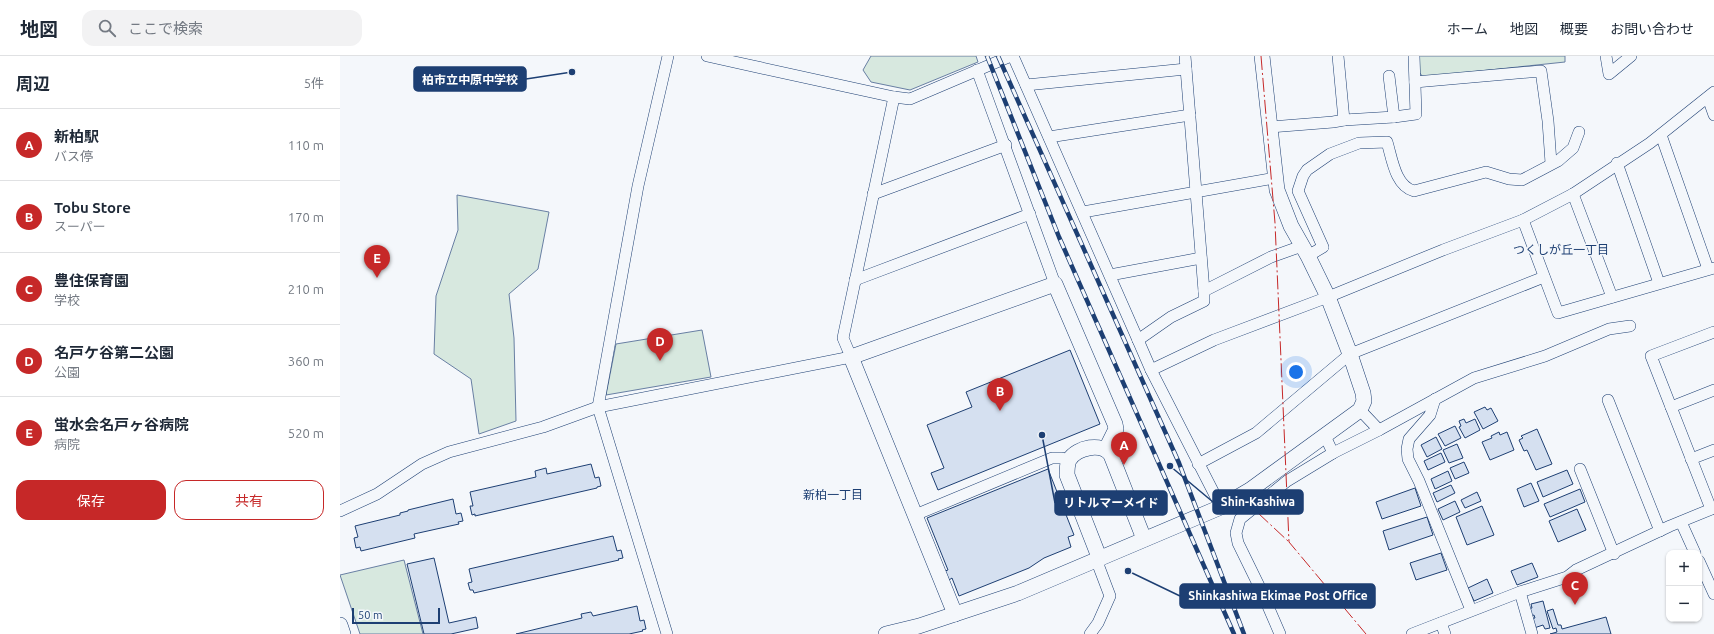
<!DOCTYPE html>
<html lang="ja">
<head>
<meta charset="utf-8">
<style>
  :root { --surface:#fff; --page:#f2f2f3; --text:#1f2937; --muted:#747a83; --line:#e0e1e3; --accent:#c62828 }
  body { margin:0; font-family:Ubuntu,"Noto Sans JP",sans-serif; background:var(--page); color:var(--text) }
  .controls { position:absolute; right:12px; bottom:12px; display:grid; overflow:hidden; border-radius:8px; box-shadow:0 1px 3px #0004 }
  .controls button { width:36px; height:36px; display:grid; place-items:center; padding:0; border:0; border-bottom:1px solid var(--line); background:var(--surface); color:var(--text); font:20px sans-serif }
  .scale { position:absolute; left:12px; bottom:10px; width:88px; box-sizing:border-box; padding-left:4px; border:2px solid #1d3f73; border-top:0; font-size:11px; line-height:14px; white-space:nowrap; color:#1d3f73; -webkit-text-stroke:3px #f4f7fb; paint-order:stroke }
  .you { position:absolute; left:956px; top:316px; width:14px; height:14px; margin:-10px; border:3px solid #fff; border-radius:50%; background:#1a73e8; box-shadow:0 0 0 6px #1a73e833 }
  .badge { display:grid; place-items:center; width:26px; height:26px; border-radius:50%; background:var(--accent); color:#fff; font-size:13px; font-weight:700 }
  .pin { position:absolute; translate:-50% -33px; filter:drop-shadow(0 1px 2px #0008) }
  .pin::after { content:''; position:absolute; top:21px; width:14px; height:12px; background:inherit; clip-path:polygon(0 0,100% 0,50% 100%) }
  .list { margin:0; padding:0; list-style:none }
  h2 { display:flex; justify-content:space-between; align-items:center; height:52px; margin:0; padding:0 16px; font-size:17px }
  h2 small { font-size:13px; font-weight:400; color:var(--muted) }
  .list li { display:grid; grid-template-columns:26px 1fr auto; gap:12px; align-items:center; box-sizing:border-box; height:72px; padding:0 16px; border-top:1px solid var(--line) }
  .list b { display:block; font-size:15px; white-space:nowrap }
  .list p { margin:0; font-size:13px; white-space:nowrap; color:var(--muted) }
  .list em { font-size:13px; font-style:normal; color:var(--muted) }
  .actions { display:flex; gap:8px; padding:12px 16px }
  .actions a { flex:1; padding:9px 0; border:1px solid var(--accent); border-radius:12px; text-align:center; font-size:14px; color:var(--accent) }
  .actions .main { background:var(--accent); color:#fff }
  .icon { flex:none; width:22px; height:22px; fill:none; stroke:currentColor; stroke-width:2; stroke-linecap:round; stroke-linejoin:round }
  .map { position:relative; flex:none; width:1374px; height:578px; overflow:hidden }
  header { display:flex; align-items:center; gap:24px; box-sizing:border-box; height:56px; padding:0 20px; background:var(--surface); border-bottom:1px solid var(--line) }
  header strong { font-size:19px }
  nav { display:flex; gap:22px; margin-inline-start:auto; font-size:14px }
  .search { width:280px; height:36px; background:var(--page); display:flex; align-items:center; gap:10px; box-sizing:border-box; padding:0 14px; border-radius:12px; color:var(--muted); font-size:15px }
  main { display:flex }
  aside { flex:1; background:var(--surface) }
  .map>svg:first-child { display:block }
</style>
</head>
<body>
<header>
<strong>地図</strong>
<div class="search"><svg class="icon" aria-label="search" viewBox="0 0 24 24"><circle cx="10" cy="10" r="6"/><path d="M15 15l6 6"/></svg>ここで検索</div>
<nav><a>ホーム</a><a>地図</a><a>概要</a><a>お問い合わせ</a></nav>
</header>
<main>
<aside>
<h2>周辺<small>5件</small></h2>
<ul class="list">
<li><span class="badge">A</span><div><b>新柏駅</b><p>バス停</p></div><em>110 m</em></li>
<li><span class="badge">B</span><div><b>Tobu Store</b><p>スーパー</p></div><em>170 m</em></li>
<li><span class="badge">C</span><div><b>豊住保育園</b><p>学校</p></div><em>210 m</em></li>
<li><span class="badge">D</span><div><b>名戸ケ谷第二公園</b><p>公園</p></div><em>360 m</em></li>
<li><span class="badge">E</span><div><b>蛍水会名戸ヶ谷病院</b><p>病院</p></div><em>520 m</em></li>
</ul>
<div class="actions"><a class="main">保存</a><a>共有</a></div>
</aside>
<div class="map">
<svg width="1374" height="578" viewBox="0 0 1374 578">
  <rect width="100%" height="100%" fill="#f4f7fb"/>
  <g fill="#d7e8df" stroke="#687fa3">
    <path d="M531,0h105l2,6 -68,28 -39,-8 -8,-12z"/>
    <path d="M1079,0h146v6l-142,15 -4,-5z"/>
    <path d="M117,139l92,17 -11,57 -29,25 5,44 2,83 -37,13 -8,-55 -37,-25 2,-58 22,-66z"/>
    <path d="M362,274l9,47 -105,18 10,-51z"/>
    <path d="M64,504l19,74h-63l-20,-59z"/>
  </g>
  <g fill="#d5e0f0" stroke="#1d3f73">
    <path d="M730,294l30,74 -162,66 -7,-17 13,-5 -17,-43 45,-18 -6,-15z"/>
    <path d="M1145,351l2,3 4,-2 7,13 -15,8 -9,-17z"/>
    <path d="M1124,363l2,4 9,-4 5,11 -15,8 -6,-11 2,-1 -2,-5z"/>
    <path d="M1115,370l6,12 -16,8 -7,-12z"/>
    <path d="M1197,373l15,35 -16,6 -9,-20 -3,1 -5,-11 4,-2 -2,-2z"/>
    <path d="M1159,376l1,3 7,-3 7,18 -24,10 -8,-18 10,-4 -1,-2z"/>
    <path d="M1096,381l6,12 -15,8 -6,-12z"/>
    <path d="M1117,388l6,14 -14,5 -6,-13z"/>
    <path d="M1101,397l4,9 -17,8 -4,-9z"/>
    <path d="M1124,406l5,11 -14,6 -5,-11z"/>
    <path d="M251,408l4,14 4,-1 2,9 -4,1v1l-122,28v-2l-3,1 -2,-9h3l-3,-14 66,-15 -1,-6 11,-3 1,6z"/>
    <path d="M708,413l26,66 -6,2 3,10 -27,11 -15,10 -70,28 -7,-18 -3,2 -4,-9 3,-1 -21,-52z"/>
    <path d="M1227,414l6,14 -30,13 -6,-15z"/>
    <path d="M1108,415l4,10 -17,8 -4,-10z"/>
    <path d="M1191,427l8,18 -15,6 -7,-18z"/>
    <path d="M1111,429l4,8 -18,9 -4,-9z"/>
    <path d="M1075,432l6,18 -39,13 -6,-17z"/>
    <path d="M1240,433l5,13 -35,15 -6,-13z"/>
    <path d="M1137,436l4,9 -16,7 -4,-8z"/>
    <path d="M113,443l3,15 5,-1 2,8 -5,1 1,2 -45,10 1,4 -54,13 -1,-4 -4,1 -2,-10 4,-1 -3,-11 45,-11v-2l8,-2v-1z"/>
    <path d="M1115,445l5,11 -17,8 -5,-11z"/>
    <path d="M1142,450l12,29 -27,10 -11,-28z"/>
    <path d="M1237,453l9,21 -28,12 -9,-21z"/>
    <path d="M1087,461l6,18 -44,15 -6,-19z"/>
    <path d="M273,480l4,15 4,-1 2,8 -5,1 1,1 -145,33 -1,-3h-3l-2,-7 4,-1 -3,-13z"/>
    <path d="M1101,497l6,17 -31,10 -6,-17z"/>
    <path d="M94,502l15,65 27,-6 2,11 -27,6h-27l-17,-70z"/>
    <path d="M1192,507l6,14 -21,8 -6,-14z"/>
    <path d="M1147,523l6,14 -19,8 -6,-13z"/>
    <path d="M1203,545l7,27 -5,1 -2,-4 -9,3 -3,-9 4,-1 -1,-3 -3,1 -3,-7 4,-1 -1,-4z"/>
    <path d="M297,550l3,15 4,-1 2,9 -4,1 1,1 -14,3h-113l66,-16 -1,-4 10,-2 2,4z"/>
    <path d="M1213,553l5,16h3l1,4 44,-12 5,17h-61l7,-2 -1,-4 -3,1 -6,-18z"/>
  </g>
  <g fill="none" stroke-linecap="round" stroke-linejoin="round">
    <defs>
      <g id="street">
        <path d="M367,0l187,41 16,2 101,-43"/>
        <path d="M673,0l125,284"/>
        <path d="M845,0l19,235"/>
        <path d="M1266,0l3,18 22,-18"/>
        <path d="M637,14l78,214"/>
        <path d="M1075,26l126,-11 7,50 3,42"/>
        <path d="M686,29l160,-16"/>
        <path d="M1368,42l6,17"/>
        <path d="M1054,61l22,-3 -2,-58"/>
        <path d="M1004,64l50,-3 -5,-41"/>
        <path d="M930,71l63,-5 11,-2 -6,-64"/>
        <path d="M1321,79l47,134"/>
        <path d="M709,81l141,-22"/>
        <path d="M1277,107l42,120"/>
        <path d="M533,138l133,-49"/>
        <path d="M1233,138l39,103"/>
        <path d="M743,156l192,-34"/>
        <path d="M1183,164l35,93 156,-45"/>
        <path d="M968,200l15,-9 -25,-56 5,-15 4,-6 23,-16 29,-11 28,-1c5,16 8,44 27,49l72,-19 23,7 13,1 36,-19 15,-13 6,-16"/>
        <path d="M770,219l91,-17"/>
        <path d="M515,224l175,-66"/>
        <path d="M811,314l63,-30 114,-43 115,-47 80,-30 50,-26 77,-51 64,-51"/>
        <path d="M1095,343l-5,16 -21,24 -2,10 1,10 11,22 52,129"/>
        <path d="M1268,344l52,131"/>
        <path d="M1331,351l43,-17"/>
        <path d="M1020,354l19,20"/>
        <path d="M993,397l46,-23 95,-52 71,-22 64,-27 21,-3"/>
        <path d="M1351,403l23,-9"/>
        <path d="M858,408l58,-31 94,-79 194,-77"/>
        <path d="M1240,413l34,85"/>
        <path d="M881,451l-70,-137 -13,-30 33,-23 33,-16v-10l67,-34 31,-11"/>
        <path d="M1371,453l-60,-153 63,-24"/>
        <path d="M0,455l37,-17 45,-30 27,-12 94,-25 55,-20 253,-50 -8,-19 51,-241"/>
        <path d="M575,459l137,-57h10l7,3"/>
        <path d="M1341,466l14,31"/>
        <path d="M1359,505l15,33"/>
        <path d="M1180,536l12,42"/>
        <path d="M1101,567l4,11"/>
        <path d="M327,578l-69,-227 40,-221 30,-130"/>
        <path d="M750,578l8,-11 12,-27 -11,-29v-10"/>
        <path d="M940,578l-19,-44 -23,-47 -2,-10 4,-14 47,-38 46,-28 -8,-17"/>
        <path d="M1072,578l108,-42 47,-15 9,-7 94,-44 44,-18"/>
      </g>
      <g id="secondary">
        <path d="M759,501l-32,-82c0,-5 0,-10 2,-15 8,-13 33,-18 42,-5l33,84"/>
        <path d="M615,558l-104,-257 204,-73 60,140 1,5 -10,20"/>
        <path d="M0,569l3,9"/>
        <path d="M546,578l33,-8 99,-33 203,-86 29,-17 110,-80 4,-9 -1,-8 -13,-39 -22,-57 -20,-41 -17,-30 -14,-36 -15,-134"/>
      </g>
    </defs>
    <use href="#street" stroke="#1d3f73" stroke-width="12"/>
    <use href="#secondary" stroke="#1d3f73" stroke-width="16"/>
    <use href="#street" stroke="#f4f7fb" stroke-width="11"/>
    <use href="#secondary" stroke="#f4f7fb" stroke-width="15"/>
    <defs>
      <g id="rail">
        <path d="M647,0l72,181 175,397"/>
        <path d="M658,0l181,407 65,171"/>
      </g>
    </defs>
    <use href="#rail" stroke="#1d3f73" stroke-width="4.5"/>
    <use href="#rail" stroke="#f4f7fb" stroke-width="3" stroke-dasharray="9" stroke-linecap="butt"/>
    <g stroke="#c62828" stroke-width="1" stroke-dasharray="14 3 2 3" stroke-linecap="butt">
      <path d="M921,0l14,167 14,319 77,92"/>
      <path d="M918,457l31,29"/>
    </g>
  </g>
  <g text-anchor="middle" stroke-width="3" stroke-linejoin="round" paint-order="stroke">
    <g font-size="12" fill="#1d3f73" stroke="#f4f7fb">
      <text x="1221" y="198">つくしが丘一丁目</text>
      <text x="493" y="443">新柏一丁目</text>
    </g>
  </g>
  <path fill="none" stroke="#1d3f73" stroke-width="1.5" d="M232 16L186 23M830 410L873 446M702 379L715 447M788 515L840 540"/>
  <g fill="#1d3f73" stroke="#f4f7fb" stroke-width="1.5">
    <circle cx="232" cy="16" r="4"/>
    <circle cx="830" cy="410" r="4"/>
    <circle cx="702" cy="379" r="4"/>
    <circle cx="788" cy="515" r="4"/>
  </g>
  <g fill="#1d3f73" stroke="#1d3f73" stroke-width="1.5">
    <rect x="74" y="11" width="112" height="24" rx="4"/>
    <rect x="873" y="434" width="90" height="24" rx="4"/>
    <rect x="715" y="435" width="112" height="24" rx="4"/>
    <rect x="840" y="528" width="195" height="24" rx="4"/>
  </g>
  <g font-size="12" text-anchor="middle" font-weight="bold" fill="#fff">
    <text x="130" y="28">柏市立中原中学校</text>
    <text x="918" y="450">Shin-Kashiwa</text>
    <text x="771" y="451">リトルマーメイド</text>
    <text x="938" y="544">Shinkashiwa Ekimae Post Office</text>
  </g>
</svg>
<div class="controls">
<button>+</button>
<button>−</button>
</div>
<div class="scale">50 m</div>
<div class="you"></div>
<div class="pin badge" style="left:784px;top:409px">A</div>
<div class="pin badge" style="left:660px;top:355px">B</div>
<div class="pin badge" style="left:1235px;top:549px">C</div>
<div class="pin badge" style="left:320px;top:305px">D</div>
<div class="pin badge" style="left:37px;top:222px">E</div>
</div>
</main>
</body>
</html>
